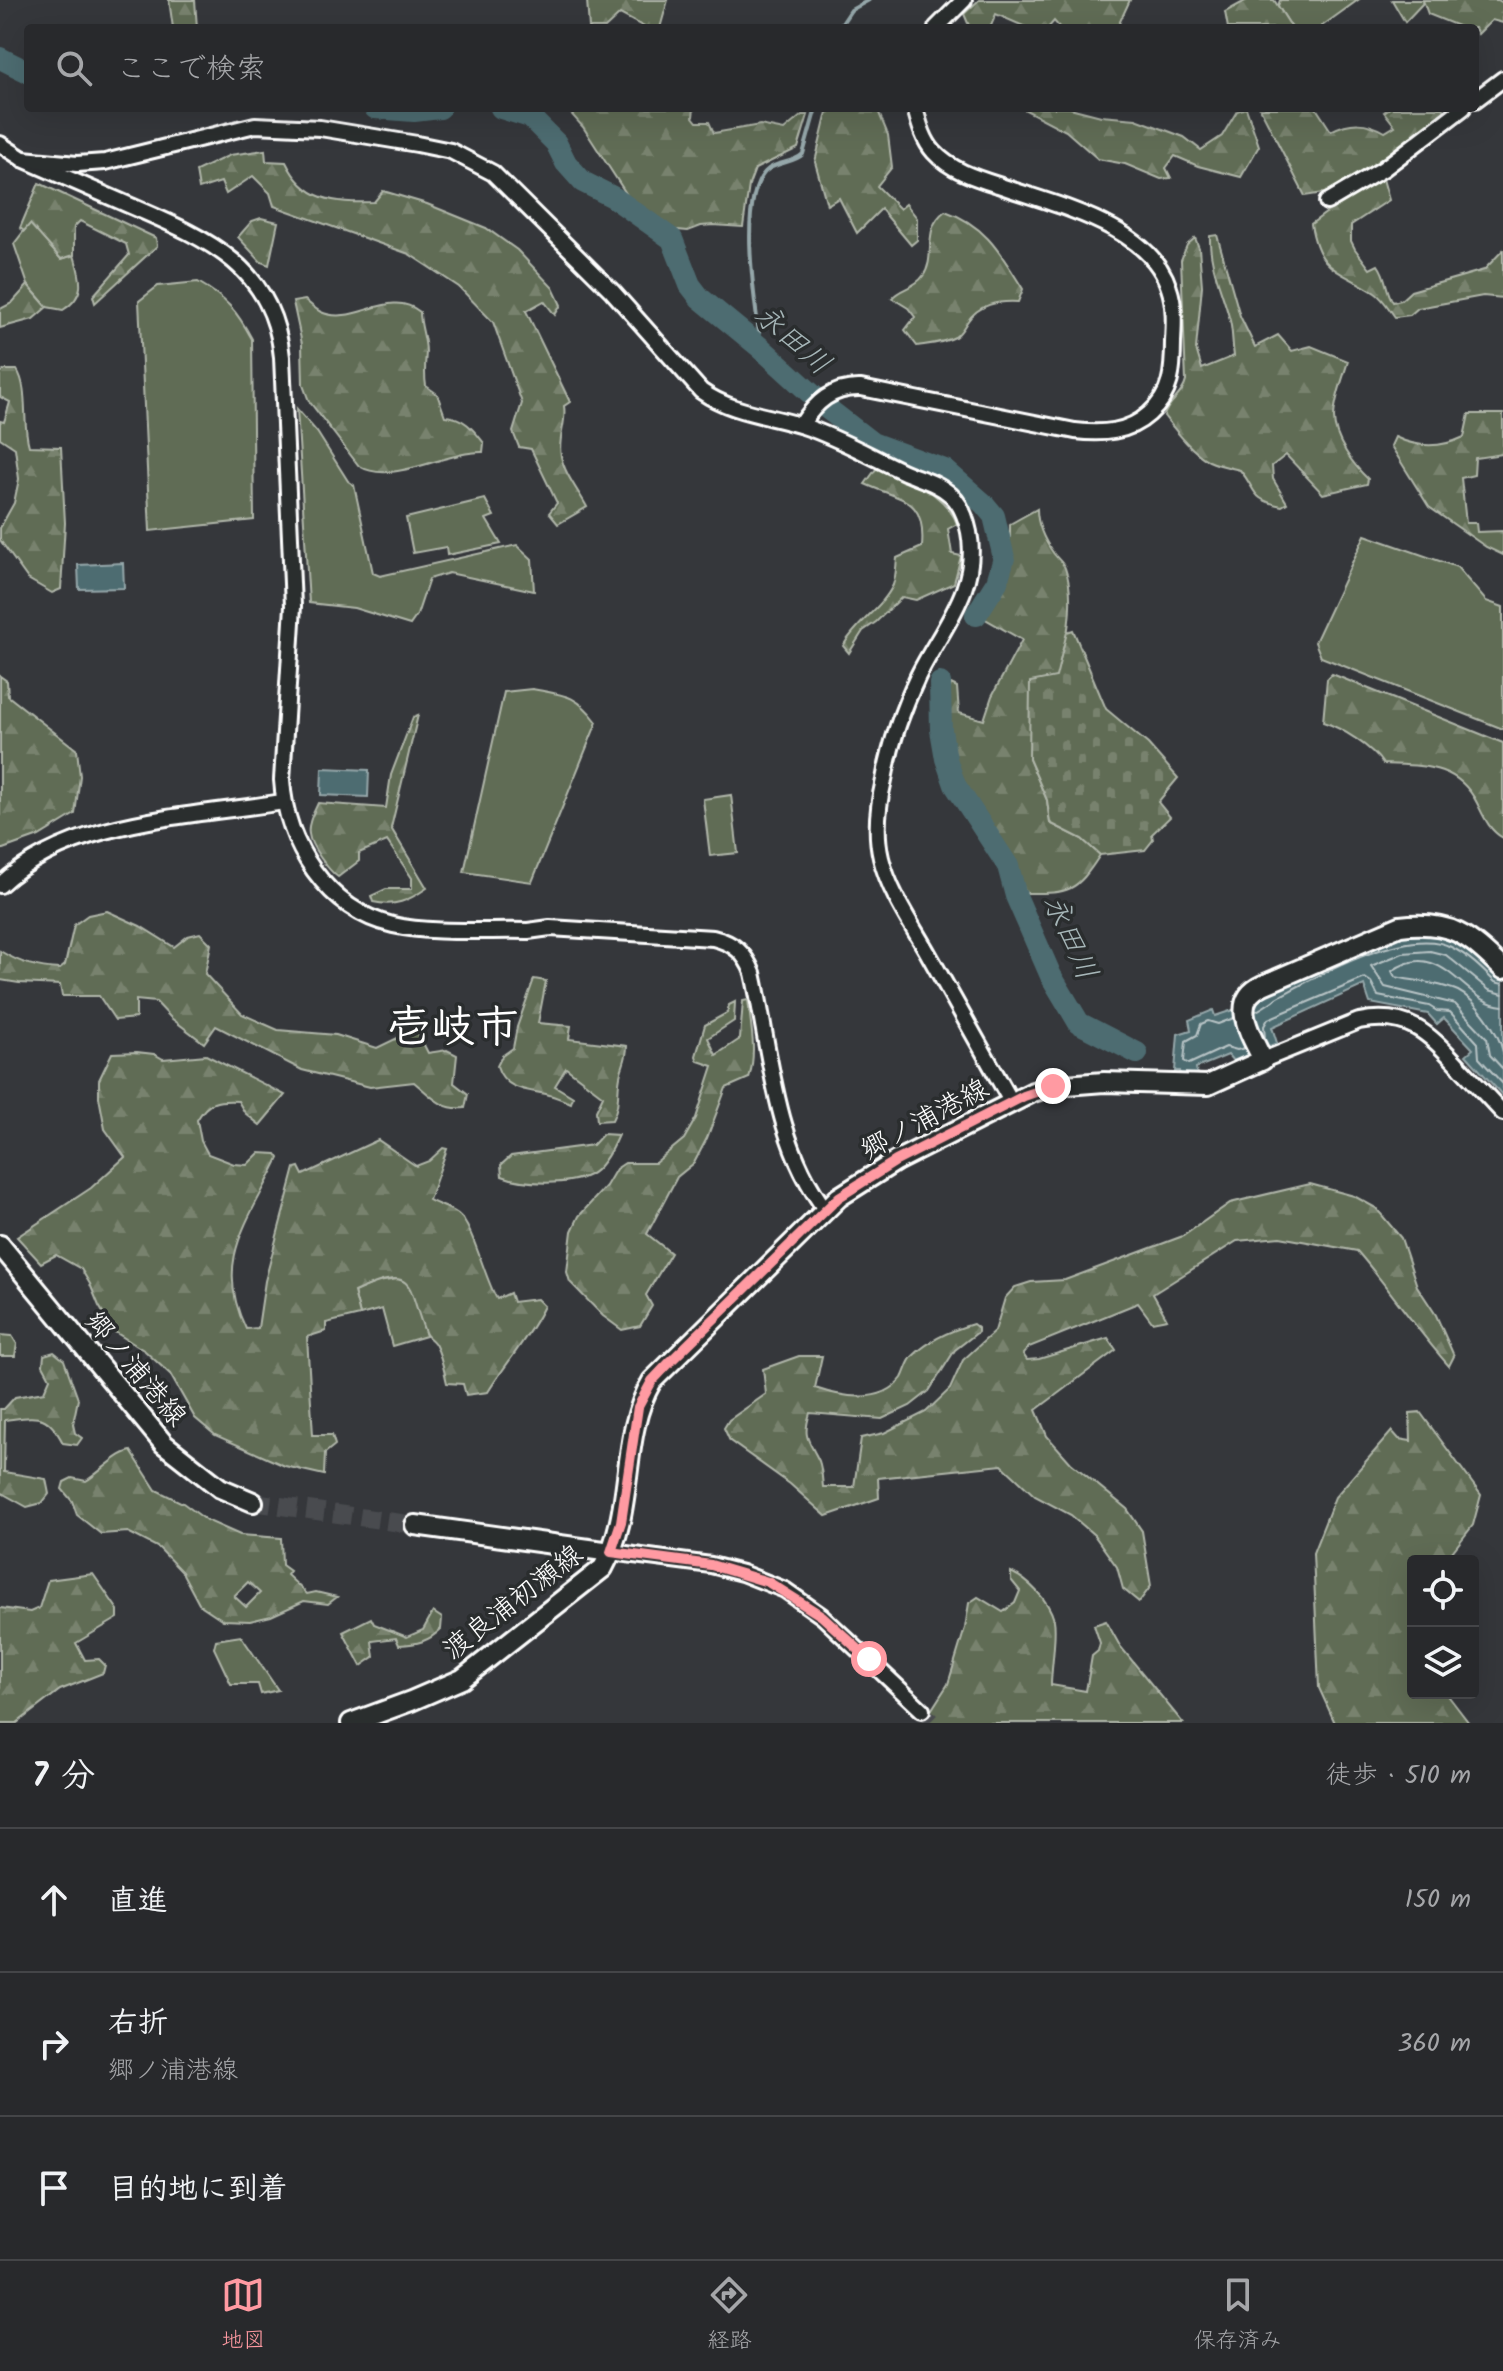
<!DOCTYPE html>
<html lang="ja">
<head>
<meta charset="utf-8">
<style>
  :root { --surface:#28292c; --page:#303134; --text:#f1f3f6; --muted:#a5a6a9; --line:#444548; --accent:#ff9aa2 }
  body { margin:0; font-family:Kalam,"Klee One",sans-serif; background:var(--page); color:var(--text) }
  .controls { position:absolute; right:24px; bottom:24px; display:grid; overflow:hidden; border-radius:8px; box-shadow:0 8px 32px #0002 }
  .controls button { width:72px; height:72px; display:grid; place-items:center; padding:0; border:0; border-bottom:2px solid var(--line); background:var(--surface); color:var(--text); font:40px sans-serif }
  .stop { position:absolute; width:24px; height:24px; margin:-18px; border:6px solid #ff9aa2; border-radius:50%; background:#fff }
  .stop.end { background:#ff9aa2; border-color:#fff; box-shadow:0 2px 8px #0008 }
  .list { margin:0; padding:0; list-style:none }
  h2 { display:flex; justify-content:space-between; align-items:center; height:104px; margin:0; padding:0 32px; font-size:34px }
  h2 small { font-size:26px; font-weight:400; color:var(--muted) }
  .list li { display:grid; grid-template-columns:52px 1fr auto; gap:24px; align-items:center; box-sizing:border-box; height:144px; padding:0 32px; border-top:2px solid var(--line) }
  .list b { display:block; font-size:30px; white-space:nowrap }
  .list p { margin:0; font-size:26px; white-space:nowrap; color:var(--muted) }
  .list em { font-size:26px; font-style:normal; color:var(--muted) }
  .icon { flex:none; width:44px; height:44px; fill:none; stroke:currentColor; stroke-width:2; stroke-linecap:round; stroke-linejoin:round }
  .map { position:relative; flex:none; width:1503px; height:1723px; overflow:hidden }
  .search { position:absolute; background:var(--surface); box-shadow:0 8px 32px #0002; left:24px; right:24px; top:24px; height:88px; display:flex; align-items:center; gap:20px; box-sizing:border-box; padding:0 28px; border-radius:8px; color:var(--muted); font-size:30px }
  .sheet { height:536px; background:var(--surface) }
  nav { display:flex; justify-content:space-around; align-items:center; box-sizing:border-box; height:112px; border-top:2px solid var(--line); background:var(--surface); font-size:22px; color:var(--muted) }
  nav a { display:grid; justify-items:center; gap:4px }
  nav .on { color:var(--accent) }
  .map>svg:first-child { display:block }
</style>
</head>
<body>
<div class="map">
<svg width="1503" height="1723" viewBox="0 0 1503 1723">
  <defs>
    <pattern id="forest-firs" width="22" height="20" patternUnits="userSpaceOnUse" patternTransform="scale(2)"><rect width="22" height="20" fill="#606c54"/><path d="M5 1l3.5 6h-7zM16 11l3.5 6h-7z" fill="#78826e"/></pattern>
    <pattern id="cemetery-stones" width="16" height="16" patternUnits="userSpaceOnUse" patternTransform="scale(2)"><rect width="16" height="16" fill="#606c54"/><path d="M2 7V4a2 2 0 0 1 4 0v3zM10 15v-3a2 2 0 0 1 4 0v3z" fill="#78826e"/></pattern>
  </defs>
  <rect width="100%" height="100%" fill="#35373b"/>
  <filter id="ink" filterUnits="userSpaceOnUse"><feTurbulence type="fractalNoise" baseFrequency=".0125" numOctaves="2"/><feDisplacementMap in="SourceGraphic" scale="16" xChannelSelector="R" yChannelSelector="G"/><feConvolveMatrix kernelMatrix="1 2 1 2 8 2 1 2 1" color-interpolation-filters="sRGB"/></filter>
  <g filter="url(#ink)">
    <g fill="#606c54" stroke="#b0b6aa" stroke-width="2">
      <path d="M1280,0h78l-36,26 1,2h-31l-14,-22z"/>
      <path d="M1392,0h31l1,2 -19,20z"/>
      <path d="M30,223l31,36 13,-4c7,24 13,40 -11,55l-16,-3 -19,-22 -14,-41z"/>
      <path d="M198,282c28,16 39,29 54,57l2,181 -104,11 -11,-230 19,-15z"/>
      <path d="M297,409l20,23 31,49 6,4 19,88 7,3 137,-31 15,14 2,32 -85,-18 -20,6 -12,36 -7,10 -56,-17 -45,-5z"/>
      <path d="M485,499l9,17 -8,3 15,25 -54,11 -1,-8 -33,6 -7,-35z"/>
      <path d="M1365,535l92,32 29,34 17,6v122l-182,-72 -6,-15z"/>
      <path d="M532,689c32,6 44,5 65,33l-65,160 -68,-10 40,-180z"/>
      <path d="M731,795l7,58 -28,3 -7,-57z"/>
      <path d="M398,1279l10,4 6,12 12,41 -34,10 -10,-37 -22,6 -6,-23 23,-10z"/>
      <path d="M241,1636l37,54 -17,4 -3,-10h-27l-17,-36 2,-8z"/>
    </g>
    <g fill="url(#forest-firs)" stroke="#b0b6aa" stroke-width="2" fill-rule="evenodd">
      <path d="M169,0h26l2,28h-24z"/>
      <path d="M587,0h81l-8,28h-14l-26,-14 -15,14h-16z"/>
      <path d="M979,0h151l-13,28h-57l-6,-7 -6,7h-20l-32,-14 -6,14h-20l-6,-14z"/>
      <path d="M1247,0h27l18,28h-64l-3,-16z"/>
      <path d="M1423,0h75l5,3v20l-11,-3 -14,14 -3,-6h-12l-35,-14z"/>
      <path d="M566,108h128l-1,9 4,5h12l5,11 46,-8 24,5 18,-15h6l-10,33 -43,21 -6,16 -6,42 -30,-2 -12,1 -13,5 -21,-2 -38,-31 -46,-71z"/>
      <path d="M828,108h49l11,27 4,32 -15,19 23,23 6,-5 11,14v22l-6,5 -30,-36 -24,24 -18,-35 -12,7 -12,-43z"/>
      <path d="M1022,108h48l31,8 35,3 48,18 17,13 21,-14 15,-25 9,-3 13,38 -18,31 -43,-11 -23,-10 -9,12 5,10 -10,1 -36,-15 -27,-5 -32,-28z"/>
      <path d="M1260,108h56l15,23c19,-10 35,-10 54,1l10,-6 -11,-14 6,-4h53l3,4 -110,79 -31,5z"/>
      <path d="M265,150l1,11 20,1c19,39 47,41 88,40l9,-11 44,13 59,24 31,22 36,38 8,17 -6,10 -11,-14 -18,10 44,91 -6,4c3,17 -7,33 -3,50 3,17 18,36 26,51l-29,17 -9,-11 8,-10 -26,-54 -12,-2 -6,-15 9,-29 -29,-81 -34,-35 -50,-33 -135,-48 -4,-13 -17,-17 -27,18 -5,-12 -22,7 -3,-18 34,-16z"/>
      <path d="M1383,179l6,21 -38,25v16l4,8 15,20 8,-4c9,12 7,25 15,37l8,-2 10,-9 73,-21 19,-20v48l-20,-2 -65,12 -8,7 -15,2c-6,-8 -12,-19 -20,-24 -36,-24 -56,-20 -64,-69l35,-26z"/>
      <path d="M39,183l117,55 1,8 -62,57 -2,-7 36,-41 -3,-11 -46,-23 -6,6v28l-13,4 -31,-35 -6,7 -4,-3z"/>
      <path d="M945,211c41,14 56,43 78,78l-5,13c-21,-1 -39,2 -51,20 -4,6 -6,11 -12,15 -11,6 -25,7 -38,9l-12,-16 10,-13 -7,-9 -16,-10c8,-10 23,-10 31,-22 14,-19 -2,-47 22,-65z"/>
      <path d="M261,218l17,4 -9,43 -8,-3 -23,-25 14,-16z"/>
      <path d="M1217,235l23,81 15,31 23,-12 14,16 19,-5 37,15c-5,18 -14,39 -14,57 0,21 20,48 34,61l-1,5 -44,10 -37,-39 -14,11 1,13 14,24 -5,3c-33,-7 -24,-15 -42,-36 -11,-3 -20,-4 -31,-9 -17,-9 -33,-30 -45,-45 4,-15 19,-20 22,-35l-5,-121 6,-15 8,-7 4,10 3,38 -6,63 6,20 32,-13c-2,-13 -1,-27 -5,-39 -7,-27 -20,-52 -19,-81z"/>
      <path d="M28,285l19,22 -14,12 -33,9v-19l12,-6z"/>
      <path d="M305,300c5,4 10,9 16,12 33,15 68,-25 99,0 0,14 6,27 6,40 -1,12 -2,22 0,34l11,8 8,22c19,1 28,13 39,27l-1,9c-37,-1 -91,34 -124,14l-50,-65 -6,-16 -1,-41 -9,-42z"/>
      <path d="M5,370h12c12,18 5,54 12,76l32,1 4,76 -4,66 -9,4 -24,-14 -28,-39v-12l14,-25 5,-24 -4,-31 -15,-10v-17l4,1 6,-20 -10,-5v-24z"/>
      <path d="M1469,414h34v40l-28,4 -1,17 -13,3 5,45h10l1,9 26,-1v24l-17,-8 -57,-40 -38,-61 4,-9c23,11 46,11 69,0z"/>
      <path d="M876,469c28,2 72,28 81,55l-9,5 4,25 9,2 -7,27 -38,17 -14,-3 -26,25 -13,9 -14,22 -6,-7c14,-24 40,-39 50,-61 3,-8 3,-18 4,-27l25,-11c4,-50 -20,-46 -57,-63z"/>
      <path d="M1037,509c0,17 7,31 17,45 3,4 9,9 11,14 19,52 -19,140 -36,191l18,41 3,23 32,16 18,16c-25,39 -31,38 -76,38l-27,-55 -26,-33 -12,-20 -10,-26 -5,-45 7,-30 6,3 2,26 25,7 8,-24 30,-56 -40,-23 28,-52v-41z"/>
      <path d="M1332,674l171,69v95c-14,-8 -19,-21 -26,-35 -20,-40 -56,-37 -94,-39 -11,-17 -41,-36 -60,-42l4,-43z"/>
      <path d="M0,676l7,5 1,15 69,54 3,26 -5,38 -36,22 -39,14z"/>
      <path d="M418,715l-27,113 36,60c-19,13 -32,19 -54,14l-2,-6 15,-7h26v-11l-25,-37 -28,12v8l-21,16c-9,-6 -28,-31 -29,-43 -2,-10 5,-22 9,-31l68,5 5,-33 22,-58z"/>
      <path d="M107,911l33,15 34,21 14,-11 12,-3 11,11 -6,30 37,40 36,16 58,5 41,13 39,-19 12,24 19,-3 10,5 -3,28 14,11 -3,14c-23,3 -34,-12 -51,-26l-44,5 -68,-17 -86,-44 -12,17 -33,-25 -15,-16 -20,-2v18l-21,2 -16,-24h-37l-2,-11 -41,-2 -19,-3v-29c20,12 37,17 60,18l5,-4 9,-40 14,-10z"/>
      <path d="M534,979l12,2 -8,42 33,3 -2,13 58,7c0,11 -3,16 -6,26 -5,17 0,32 -9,48l-15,1 -1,-10 7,-15 -37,-28 -11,18 18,11 -2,6c-8,-3 -17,-7 -25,-9 -21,-4 -42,-5 -49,-28l5,-10 11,-8 4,-21z"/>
      <path d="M748,1000c3,26 9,53 1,78l-23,10 -19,50 -13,25 -17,14 -30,57 24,19 -25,42 6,11 -12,20 -18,4 -19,-14 -33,-34 -3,-10 5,-41 7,-15 27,-30 10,-17 9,-6h30l29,-24 12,-21 17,-52 -15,-5 -2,-5 9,-31 22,-12 2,-8 6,-3 -1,19 -26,17 8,17 24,-16 3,-38z"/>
      <path d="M137,1052l17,2 9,5 43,-4 79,40 -25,30 -15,-12 -7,-12c-21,-1 -30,0 -41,19l4,21 7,13 26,10 13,1 12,-12 17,1 3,4c-29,62 -67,101 -33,171l12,-1 7,-47 30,-113 4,-1 4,8 75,-35 38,26 13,-5 14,-13 4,1 -18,51c9,5 21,8 29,14 15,11 27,66 39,85l13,-6 3,9 24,-3 7,7c-15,31 -38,57 -56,86l-22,3 -3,-11 -16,-1c-3,-12 -5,-26 -11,-37 -2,-6 -9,-8 -11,-14 -19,-47 -7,-69 -71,-40l6,23 -34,8v8l-19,6 6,98h19l3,10 -10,8 -1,22 -39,-9 -70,-31 -20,-17 -25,-44 -25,-23 -30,-19 -16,-26 -9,-22 -9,-15 -25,-14 -15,8 -24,-26 74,-49 34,-31 -20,-28 -6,-32v-17l13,-27z"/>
      <path d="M603,1134l15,1c-6,14 -15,33 -29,40 -21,11 -67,9 -87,1l-1,-11 10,-9 82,-11z"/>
      <path d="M1310,1184l44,12 22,12 25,30 16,48 19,29 18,41 -5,10c-33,-37 -60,-78 -92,-115l-77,-14 -43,4 -84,53 14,25 -15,3 -14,-19 -109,44 -6,7 4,6 12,-1 69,-21 8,12 -80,60 11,26 24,27 56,46 15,22 9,55 -12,16 -16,-13 -6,-22 -23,-32 -23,-20 -36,-19 -33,-31 -124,13 1,20 -53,18 -36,-32 -60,-43 -6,-13 5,-8 37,-26 -3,-25 36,-13h23l-7,32c26,9 67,17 87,-10 4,-7 5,-16 11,-22 15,-15 39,-26 60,-32l5,4v4l-23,18 -26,41 -19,15 -28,13 -72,-6c-8,25 -1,27 9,48 3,8 3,18 4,26h31l7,-49 23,-5 42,-21 24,-23 13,-29 32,-29 10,-33 10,-11 16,-5 34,-2 118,-44 47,-33z"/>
      <path d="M0,1335l12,1 5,8 -2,12h-15z"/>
      <path d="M54,1352l10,8 14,39 -5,25 2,9 7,5 -5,7 -14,-2c-16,-31 -25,-27 -58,-23l-1,52 42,7 3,15 -7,9 -15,4 -27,-15v-83h4l11,-12 29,-5 6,-14 -7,-13 1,-10z"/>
      <path d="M1420,1412l61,83 -8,30 -28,36h-32v132h33l23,30h-134l-16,-35 -6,-135 22,-56 57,-66 7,8 12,2 -1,-28z"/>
      <path d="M131,1451l25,39 27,13 23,17 34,15 41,3 1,27 8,6 -3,4 20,19 9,-2 21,5 -9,7 -24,-3 -33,15 -21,5 -27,-1 -24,-16 -17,-32 -23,-24 -31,-16 -27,2 -24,-19 -5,-14 -10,-12 2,-7 8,-4 14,3c16,-10 29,-26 45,-30zM248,1582l12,11 -14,14 -12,-11z"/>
      <path d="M1011,1572c17,8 38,28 43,48 3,14 -3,49 -3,65l35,6 6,-35 6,-5 2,-8 -6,-18 12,-4 14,25 63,77h-260l25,-39 17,-56 4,-25 9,-6 25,15 12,-9 5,-12 -9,-11z"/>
      <path d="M93,1574l25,36v8l-42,25 9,17 14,-1 6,6 -2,8 -43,17 -43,33h-17v-115l30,4 9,-4 9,-28z"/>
      <path d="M433,1612l9,6 -1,11c-13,13 -24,15 -42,16l-3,-7 -24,3 2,16 -13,9 -18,-34 28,-14 3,6 33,13 16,-7z"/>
    </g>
    <path fill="url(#cemetery-stones)" stroke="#b0b6aa" stroke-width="2" d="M1073,630l33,79 42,35 30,34 -20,24 12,15 -18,17 1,6 -8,10 -45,5 -18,-16 -32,-16 -3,-23 -18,-41 1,-77 26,-5 11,-45z"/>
    <g fill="#4e6c71" stroke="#95a7aa" stroke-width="2">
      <path d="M123,563l1,25 -45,1 -1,-24z"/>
      <path d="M322,768l47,2 -1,27 -47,-2z"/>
      <path d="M1416,933c36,0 62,21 87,46v117l-37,-41 7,-6 -29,-31 -7,6 -9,-10 -58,-11 -6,-18 -92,42 5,16 -44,18 -5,-6 -32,13 1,7h-17v-4h-5l3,-37 13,-4 -2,-10 24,-10 2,6 42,-14 19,-13 123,-53z"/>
    </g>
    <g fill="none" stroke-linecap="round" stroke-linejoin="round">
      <g stroke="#b8c4c6" stroke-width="2">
        <path d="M1503,994l-14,-4 -43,-35 -16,-4 -27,2 -32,13 14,21 70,17 32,34 3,17 13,14"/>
        <path d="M1503,1006c-39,-2 -61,-70 -111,-35l3,6c20,4 44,6 63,14 18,9 41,41 45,61"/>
        <path d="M1256,1011c9,-4 17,-11 26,-16 39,-21 128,-70 169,-48 17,8 31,22 44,35l8,2"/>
        <path d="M1234,1018l-16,6 -10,-3 -7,3 -4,11 -11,6 -2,20 5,3 37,-17 11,3 8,-2"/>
        <path d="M1265,1039l-1,-13 4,-7 97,-41 6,4 7,14 51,10 8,5 13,1 28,31 1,15 24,26"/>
      </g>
      <g stroke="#95a7aa" stroke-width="4">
        <path d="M839,28l12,-18 18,-10"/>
        <path d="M761,348c-5,-41 -24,-145 4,-176 10,-11 28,-8 38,-18l13,-46"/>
      </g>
      <g stroke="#4e6c71" stroke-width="22">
        <path d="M0,58l28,14"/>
        <path d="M375,108l39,3 26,-3"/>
        <path d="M501,108l29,9 26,26 10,20 17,19 30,15 59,42 18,46 10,13 61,50 67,61 44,34 73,27 39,34 10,12 10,42 -7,24 -21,33"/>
        <path d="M940,683l1,47 5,29 9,26 53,81 8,30 35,80 28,47 58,30"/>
      </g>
      <path stroke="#494b4f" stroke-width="14" stroke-dasharray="14 7" stroke-linecap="butt" d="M922,1710l13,13"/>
      <path stroke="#494b4f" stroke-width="18" stroke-dasharray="18 9" stroke-linecap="butt" d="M253,1502l162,23"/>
      <defs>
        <g id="minor">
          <path d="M936,28l28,-28"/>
          <path d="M1475,100l28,-21"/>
          <path d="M0,144l23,15c36,16 72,31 108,47 74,32 142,59 151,151l11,249 -11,174c4,64 45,130 111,145 39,9 94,5 135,6l22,-3 163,10c21,5 32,15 40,35 18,80 21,170 73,237"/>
          <path d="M23,159l54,5 28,-2 150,-37 65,3 97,16 34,7 42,22 119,118 89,100c31,22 67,24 102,35 34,11 67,30 99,45 17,8 35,11 49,24 10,9 15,23 18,37 11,56 -28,97 -51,144 -15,32 -28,69 -34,104 -6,25 -9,53 -3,78 8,34 31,67 48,97 28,49 55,99 83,148"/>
          <path d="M1327,202l56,-33 80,-61"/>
          <path d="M801,425c15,-23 31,-38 60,-37l214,43c27,3 53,2 74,-17 23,-20 24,-44 24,-72 1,-18 2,-37 -4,-54 -19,-63 -115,-83 -171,-103 -22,-7 -48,-15 -64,-33 -11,-12 -15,-29 -19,-44"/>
          <path d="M0,885c73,-67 190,-68 283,-83"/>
          <path d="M1263,1060l96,-39c50,-10 70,13 101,46 15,16 29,31 43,46"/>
          <path d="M611,1552l100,13 31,8 43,17 37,26 100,94"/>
        </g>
        <g id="major">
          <path d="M0,1245l164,199 56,44 33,14"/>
          <path d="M415,1525l196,27"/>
          <path d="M351,1723l60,-22 51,-22 141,-111c33,-60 16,-131 49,-187l187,-184 57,-36 137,-69 20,-6 51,-4 104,3 55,-25c-12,-25 -35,-59 0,-75l137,-59c51,-6 68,9 103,43"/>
        </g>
      </defs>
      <use href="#minor" stroke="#fff" stroke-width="20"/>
      <use href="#major" stroke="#fff" stroke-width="24"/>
      <use href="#minor" stroke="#2a2d2e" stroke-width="14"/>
      <use href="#major" stroke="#2a2d2e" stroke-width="18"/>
    </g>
  </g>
  <g fill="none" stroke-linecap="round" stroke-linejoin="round" filter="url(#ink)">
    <path stroke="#ff9aa2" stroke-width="10" d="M869,1659l-47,-43 -54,-34 -57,-17 -100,-13 10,-30 17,-115 14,-26 19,-20 168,-164 57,-36 128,-65 29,-10"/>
  </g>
  <g text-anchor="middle" stroke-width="7" stroke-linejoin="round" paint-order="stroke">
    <g font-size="28" fill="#fff" stroke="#2a2d2e">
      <text transform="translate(924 1118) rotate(-28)" y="10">郷ノ浦港線</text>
      <text transform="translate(137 1368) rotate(50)" y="10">郷ノ浦港線</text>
      <text transform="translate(512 1601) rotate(-38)" y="10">渡良浦初瀬線</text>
    </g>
    <g font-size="30" font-style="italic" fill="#a6b6b8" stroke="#2a2d2e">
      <text transform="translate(793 339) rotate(41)" y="10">永田川</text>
      <text transform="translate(1071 937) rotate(66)" y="10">永田川</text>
    </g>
    <g font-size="44" font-weight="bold" fill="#fff" stroke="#2a2d2e">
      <text x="453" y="1041">壱岐市</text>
    </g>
  </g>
</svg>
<div class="controls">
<button><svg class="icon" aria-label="locate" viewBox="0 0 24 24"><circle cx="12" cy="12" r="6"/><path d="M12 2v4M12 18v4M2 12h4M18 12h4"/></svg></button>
<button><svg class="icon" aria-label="layers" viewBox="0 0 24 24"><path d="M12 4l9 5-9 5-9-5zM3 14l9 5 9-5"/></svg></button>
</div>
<div class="stop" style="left:869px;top:1659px"></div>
<div class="stop end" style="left:1053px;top:1086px"></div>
<div class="search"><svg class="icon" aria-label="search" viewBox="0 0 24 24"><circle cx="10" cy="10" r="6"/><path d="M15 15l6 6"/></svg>ここで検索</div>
</div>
<section class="sheet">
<h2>7 分<small>徒歩 · 510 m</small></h2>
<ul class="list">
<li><svg class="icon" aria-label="ahead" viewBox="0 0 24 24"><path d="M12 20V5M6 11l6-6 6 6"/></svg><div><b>直進</b></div><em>150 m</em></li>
<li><svg class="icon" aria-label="right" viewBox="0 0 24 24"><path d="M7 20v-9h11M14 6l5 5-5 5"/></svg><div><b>右折</b><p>郷ノ浦港線</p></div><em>360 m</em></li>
<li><svg class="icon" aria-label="arrive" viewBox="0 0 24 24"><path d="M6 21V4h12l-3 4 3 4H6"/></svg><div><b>目的地に到着</b></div></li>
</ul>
</section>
<nav>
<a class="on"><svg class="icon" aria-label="map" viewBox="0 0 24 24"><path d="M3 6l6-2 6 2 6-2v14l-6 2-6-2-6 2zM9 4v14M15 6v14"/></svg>地図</a>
<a><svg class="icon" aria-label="directions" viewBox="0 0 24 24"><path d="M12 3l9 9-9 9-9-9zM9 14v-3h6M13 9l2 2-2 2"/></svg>経路</a>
<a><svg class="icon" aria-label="saved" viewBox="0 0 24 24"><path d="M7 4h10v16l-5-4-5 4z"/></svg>保存済み</a>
</nav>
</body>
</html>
